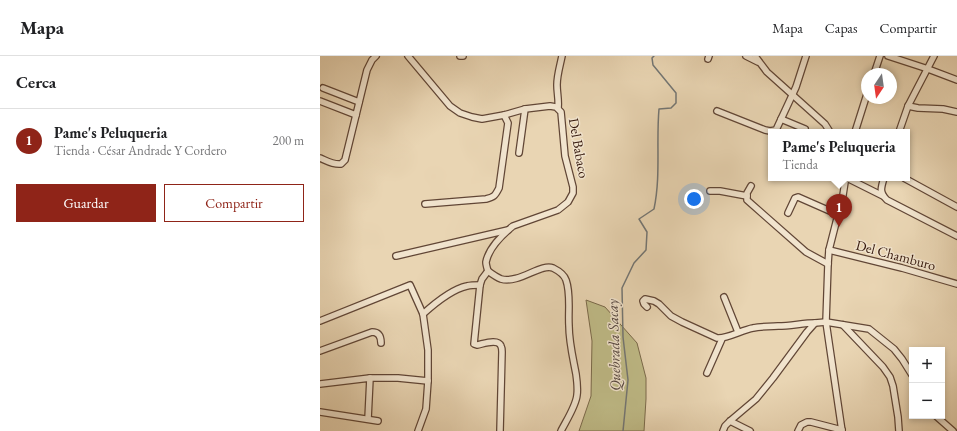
<!DOCTYPE html>
<html lang="es">
<head>
<meta charset="utf-8">
<style>
  :root { --surface:#fff; --page:#f6f6f6; --text:#202124; --muted:#757577; --line:#e0e0e0; --accent:#8f2418 }
  body { margin:0; font-family:"EB Garamond",serif; background:var(--page); color:var(--text) }
  .controls { position:absolute; right:12px; bottom:12px; display:grid; overflow:hidden; border-radius:0px; box-shadow:0 2px 6px #0003 }
  .controls button { width:36px; height:36px; display:grid; place-items:center; padding:0; border:0; border-bottom:1px solid var(--line); background:var(--surface); color:var(--text); font:20px sans-serif }
  .compass { position:absolute; left:541px; top:12px; width:36px; height:36px; border-radius:50%; background:var(--surface); box-shadow:0 2px 6px #0003; rotate:193deg }
  .you { position:absolute; left:374px; top:143px; width:14px; height:14px; margin:-10px; border:3px solid #fff; border-radius:50%; background:#1a73e8; box-shadow:0 0 0 6px #1a73e833 }
  .badge { display:grid; place-items:center; width:26px; height:26px; border-radius:50%; background:var(--accent); color:#fff; font-size:13px; font-weight:700 }
  .pin { position:absolute; translate:-50% -33px; filter:drop-shadow(0 1px 2px #0008) }
  .pin::after { content:''; position:absolute; top:21px; width:14px; height:12px; background:inherit; clip-path:polygon(0 0,100% 0,50% 100%) }
  .popup { position:absolute; left:448px; top:73px; width:142px; height:52px; box-sizing:border-box; display:grid; place-content:center; border-radius:0px; background:var(--surface); filter:drop-shadow(0 1px 3px #0005); font-size:13px; white-space:nowrap; color:var(--muted) }
  .popup b { font-size:15px; color:var(--text) }
  .popup::after { content:''; position:absolute; left:50%; top:100%; margin-left:-8px; border:8px solid transparent; border-top-color:var(--surface) }
  .list { margin:0; padding:0; list-style:none }
  h2 { display:flex; justify-content:space-between; align-items:center; height:52px; margin:0; padding:0 16px; font-size:17px }
  h2 small { font-size:13px; font-weight:400; color:var(--muted) }
  .list li { display:grid; grid-template-columns:26px 1fr auto; gap:12px; align-items:center; box-sizing:border-box; height:64px; padding:0 16px; border-top:1px solid var(--line) }
  .list b { display:block; font-size:15px; white-space:nowrap }
  .list p { margin:0; font-size:13px; white-space:nowrap; color:var(--muted) }
  .list em { font-size:13px; font-style:normal; color:var(--muted) }
  .actions { display:flex; gap:8px; padding:12px 16px }
  .actions a { flex:1; padding:9px 0; border:1px solid var(--accent); border-radius:0px; text-align:center; font-size:14px; color:var(--accent) }
  .actions .main { background:var(--accent); color:#fff }
  .map { position:relative; flex:none; width:637px; height:375px; overflow:hidden }
  header { display:flex; align-items:center; gap:24px; box-sizing:border-box; height:56px; padding:0 20px; background:var(--surface); border-bottom:1px solid var(--line) }
  header strong { font-size:19px }
  nav { display:flex; gap:22px; margin-inline-start:auto; font-size:14px }
  main { display:flex }
  aside { flex:1; background:var(--surface) }
  .map>svg:first-child { display:block }
</style>
</head>
<body>
<header>
<strong>Mapa</strong>
<nav><a>Mapa</a><a>Capas</a><a>Compartir</a></nav>
</header>
<main>
<aside>
<h2>Cerca<small></small></h2>
<ul class="list">
<li><span class="badge">1</span><div><b>Pame's Peluqueria</b><p>Tienda · César Andrade Y Cordero</p></div><em>200 m</em></li>
</ul>
<div class="actions"><a class="main">Guardar</a><a>Compartir</a></div>
</aside>
<div class="map">
<svg width="637" height="375" viewBox="0 0 637 375">
  <rect width="100%" height="100%" fill="#e9d5b3"/>
  <filter id="stains"><feTurbulence type="fractalNoise" baseFrequency=".005" numOctaves="4"/><feColorMatrix values="0 0 0 0 .2 0 0 0 0 .09 0 0 0 0 .02 0 0 0 .5 -.17"/></filter>
  <radialGradient id="worn" r=".72"><stop offset=".6" stop-color="#630" stop-opacity="0"/><stop offset="1" stop-color="#630" stop-opacity=".3"/></radialGradient>
  <path fill="#bfbb87" stroke="#7a694a" d="M266,244l19,7 32,36 9,35v21l-2,32h-65l12,-35 1,-55z"/>
  <g fill="none" stroke-linecap="round" stroke-linejoin="round">
    <path stroke="#737674" stroke-width="1.5" d="M303,375l5,-51 -5,-43 -1,-49 12,-25 12,-13 1,-18 -8,-13 15,-10c7,-33 2,-67 5,-100l12,-1 5,-5v-10l-23,-28 -1,-7 2,-2"/>
    <defs>
      <g id="minor">
        <path d="M88,0l42,50 10,7 12,4 10,2 22,-4 21,-6 25,-3 6,1 5,5 4,44 8,31v6l-5,9 -10,8 -45,16c-11,9 -24,21 -27,36 0,3 1,6 2,9 4,3 8,6 13,8 18,5 40,-16 52,-11 6,3 11,6 13,12 5,14 2,31 3,46 0,16 4,32 7,48 1,7 2,14 1,21 -1,11 -11,26 -16,36"/>
        <path d="M140,0h3"/>
        <path d="M426,0l12,6"/>
        <path d="M435,0l12,16 58,52 5,8"/>
        <path d="M568,0l40,13 29,11"/>
        <path d="M388,3l1,-3"/>
        <path d="M554,18l6,-18"/>
        <path d="M3,32l36,14"/>
        <path d="M0,45l36,14"/>
        <path d="M588,50l10,2 25,1 14,3"/>
        <path d="M238,52c1,-8 -1,-15 -1,-23 0,-10 3,-19 5,-29"/>
        <path d="M397,55l48,19 5,1 6,-1 20,-43 10,-31"/>
        <path d="M461,63l24,10"/>
        <path d="M535,76l12,-38"/>
        <path d="M579,76l9,-26 26,-50"/>
        <path d="M199,97l6,-44"/>
        <path d="M0,102c7,3 13,7 21,6l4,-4 22,-90 5,-10 4,-4"/>
        <path d="M527,122l36,18"/>
        <path d="M564,122c-3,10 -5,14 3,22l70,36"/>
        <path d="M584,122l53,29"/>
        <path d="M431,130l-4,7v7l59,52 22,12"/>
        <path d="M390,135h10l27,5"/>
        <path d="M105,148l61,-5c8,-2 9,-3 13,-11l9,-65 -4,-8"/>
        <path d="M468,157l7,-15 3,-1 41,18"/>
        <path d="M509,194l73,18 55,16"/>
        <path d="M76,200l112,-26"/>
        <path d="M168,215l-6,8 -2,6 -6,59 3,1c6,-1 21,-7 24,1 1,2 1,4 1,6l-2,79"/>
        <path d="M404,241l14,35"/>
        <path d="M327,251l-3,-3 -1,-3 2,-2 9,2 5,3 12,12 11,6 35,16c10,1 25,-8 36,-10 8,-2 16,-1 25,-2 13,0 25,-3 37,-3"/>
        <path d="M103,258c11,-10 30,-25 44,-28 4,-1 9,-1 13,-1"/>
        <path d="M0,265l90,-36 13,29 5,36v31l-2,28 -8,22"/>
        <path d="M523,269l40,42 7,10 3,9 5,31 1,14"/>
        <path d="M0,295l52,-19c7,0 9,5 9,11"/>
        <path d="M387,317l15,-34"/>
        <path d="M50,322h28l30,3"/>
        <path d="M0,328l50,-6 -2,41"/>
        <path d="M0,356l58,9"/>
        <path d="M616,360l17,15"/>
        <path d="M410,365l20,10"/>
        <path d="M403,375l2,-5 5,-5 26,-22 17,-21 34,-46 8,-9 11,-1 43,7 25,20 8,10 10,16"/>
        <path d="M478,375l3,-6 6,-3h4l31,8"/>
        <path d="M522,375l-16,-109 2,-58 1,-14 14,-55 2,-13 -1,-4"/>
      </g>
    </defs>
    <use href="#minor" stroke="#614636" stroke-width="8"/>
    <use href="#minor" stroke="#f1e4ce" stroke-width="5.5"/>
  </g>
  <g text-anchor="middle" stroke-width="3" stroke-linejoin="round" paint-order="stroke">
    <g font-size="14" fill="#34170c" stroke="#f1e4ce">
      <text transform="translate(259 92) rotate(80)" y="5">Del Babaco</text>
      <text transform="translate(576 199) rotate(15)" y="5">Del Chamburo</text>
    </g>
    <g font-size="15" font-style="italic" fill="#544640" stroke="#f1e4ce">
      <text transform="translate(294 289) rotate(-92)" y="5">Quebrada Sacay</text>
    </g>
  </g>
  <rect width="100%" height="100%" filter="url(#stains)"/>
  <rect width="100%" height="100%" fill="url(#worn)"/>
</svg>
<div class="controls">
<button>+</button>
<button>−</button>
</div>
<svg class="compass" viewBox="-18 -18 36 36"><path d="M0-13l5 13h-10z" fill="#e53935"/><path d="M0 13l5-13h-10z" fill="#757577"/></svg>
<div class="you"></div>
<div class="pin badge" style="left:519px;top:171px">1</div>
<div class="popup"><b>Pame's Peluqueria</b>Tienda</div>
</div>
</main>
</body>
</html>
